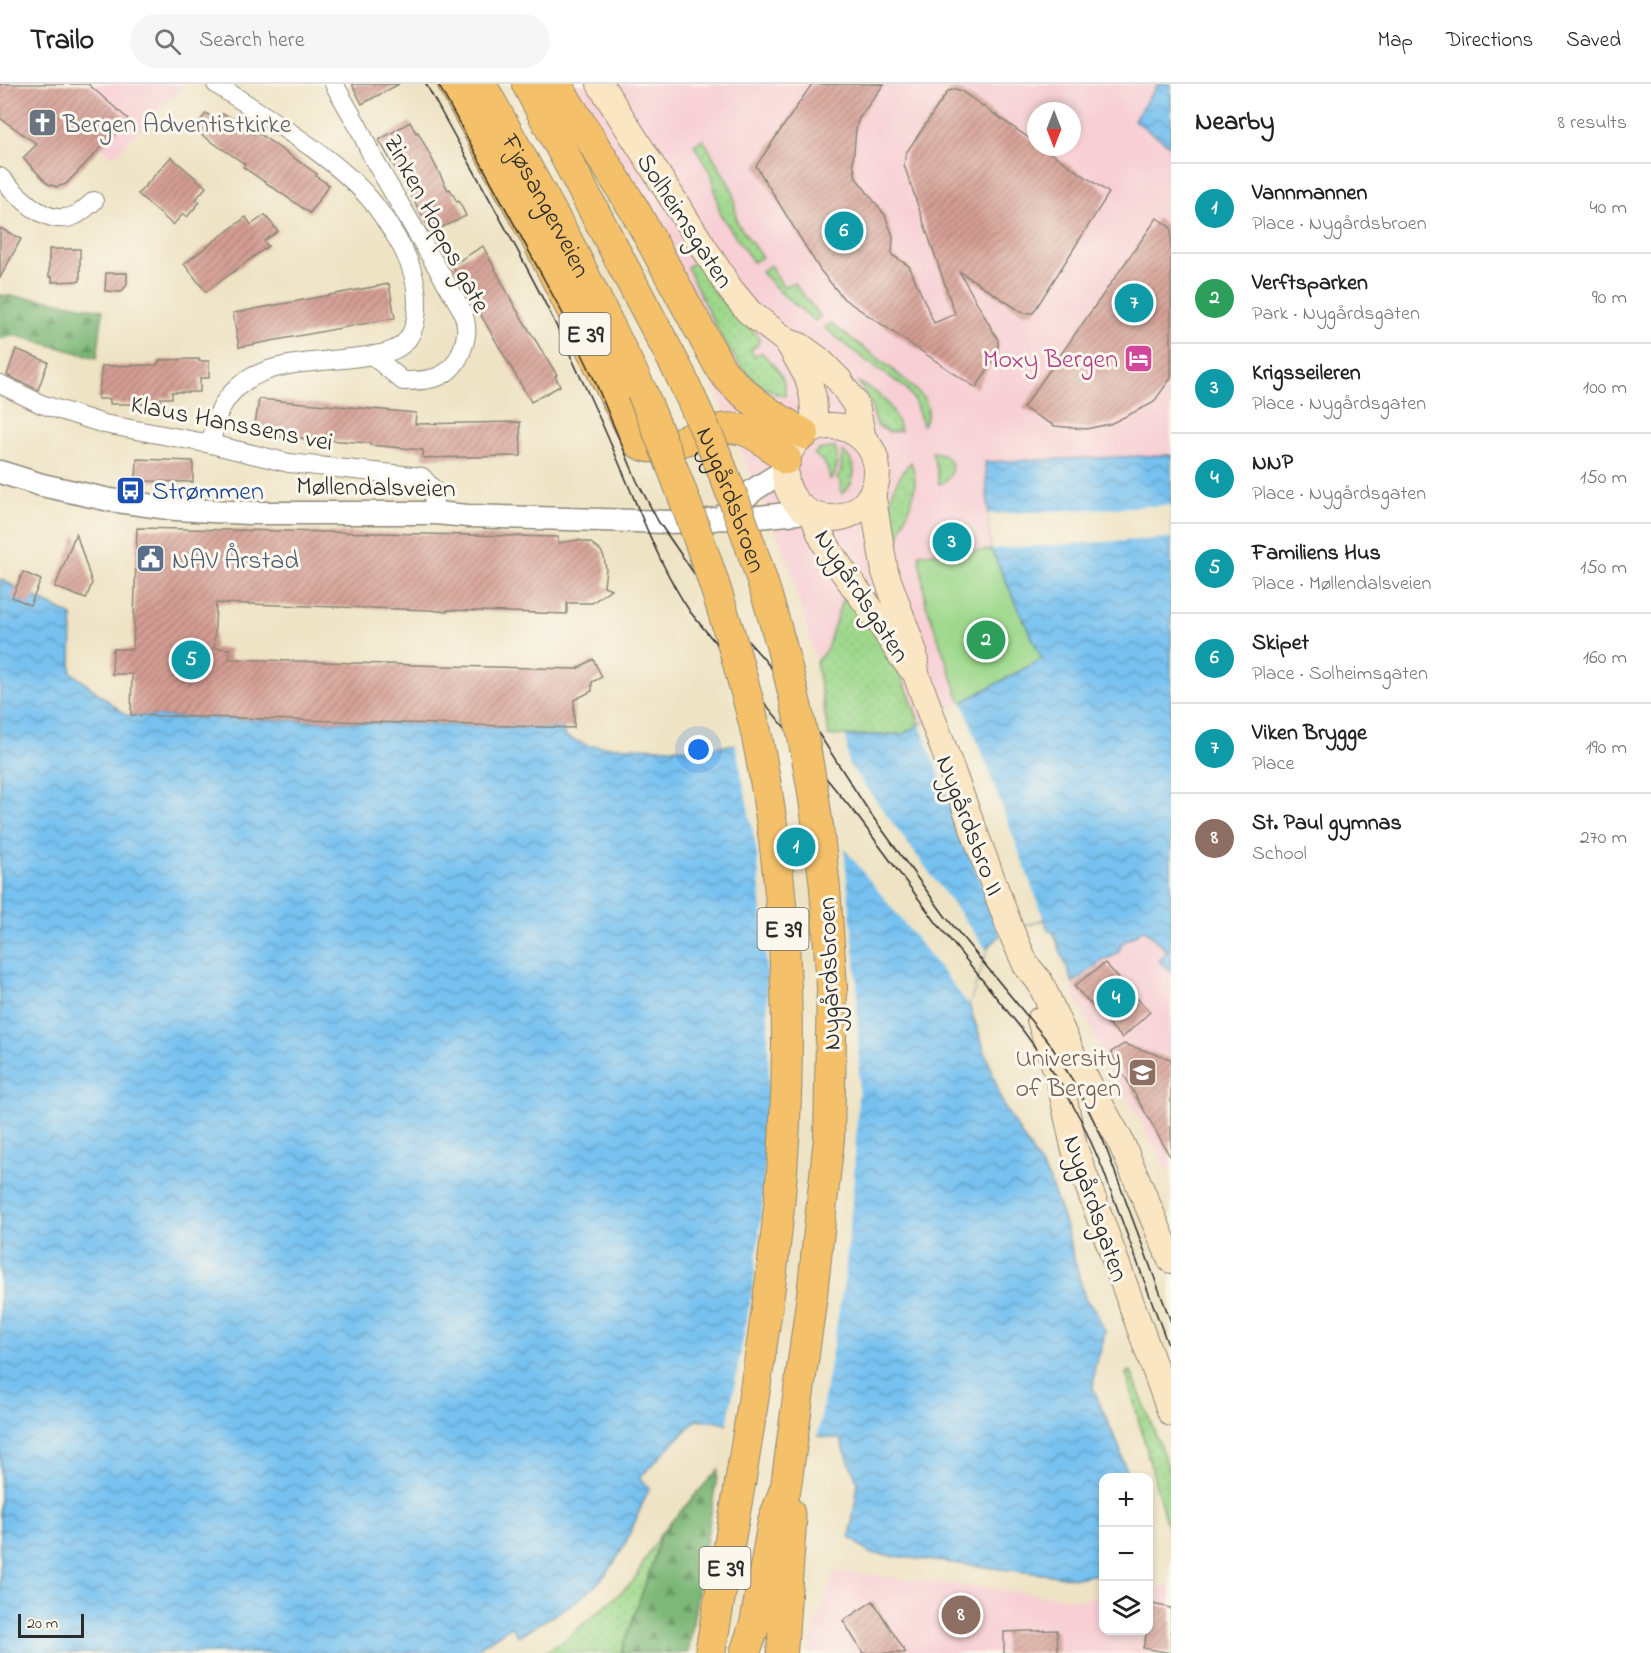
<!DOCTYPE html>
<html lang="en">
<head>
<meta charset="utf-8">
<style>
  :root { --surface:#fff; --page:#f6f6f6; --text:#222; --muted:#767676; --line:#e0e0e0; --accent:#0b8043 }
  body { margin:0; font-family:"Indie Flower",sans-serif; background:var(--page); color:var(--text) }
  .controls { position:absolute; right:18px; bottom:18px; display:grid; overflow:hidden; border-radius:12px; box-shadow:0 3px 9px #0003 }
  .controls button { width:54px; height:54px; display:grid; place-items:center; padding:0; border:0; border-bottom:2px solid var(--line); background:var(--surface); color:var(--text); font:30px sans-serif }
  .compass { position:absolute; left:1027px; top:18px; width:54px; height:54px; border-radius:50%; background:var(--surface); box-shadow:0 3px 9px #0003; rotate:180deg }
  .scale { position:absolute; left:18px; bottom:15px; width:66px; box-sizing:border-box; padding-left:6px; border:3px solid #2b2b2b; border-top:0; font-size:16px; line-height:21px; white-space:nowrap; color:#2b2b2b; -webkit-text-stroke:4px #fbf7ec; paint-order:stroke }
  .you { position:absolute; left:699px; top:666px; width:21px; height:21px; margin:-15px; border:4px solid #fff; border-radius:50%; background:#1a73e8; box-shadow:0 0 0 9px #1a73e833 }
  .badge { display:grid; place-items:center; width:39px; height:39px; border-radius:50%; background:var(--accent); color:#fff; font-size:20px; font-weight:700 }
  .pin { position:absolute; translate:-50% -50%; border:3px solid #fff; box-shadow:0 2px 6px #0006 }
  .list { margin:0; padding:0; list-style:none }
  h2 { display:flex; justify-content:space-between; align-items:center; height:78px; margin:0; padding:0 24px; font-size:26px }
  h2 small { font-size:20px; font-weight:400; color:var(--muted) }
  .list li { display:grid; grid-template-columns:39px 1fr auto; gap:18px; align-items:center; box-sizing:border-box; height:90px; padding:0 24px; border-top:2px solid var(--line) }
  .list b { display:block; font-size:22px; white-space:nowrap }
  .list p { margin:0; font-size:20px; white-space:nowrap; color:var(--muted) }
  .list em { font-size:20px; font-style:normal; color:var(--muted) }
  .icon { flex:none; width:33px; height:33px; fill:none; stroke:currentColor; stroke-width:2; stroke-linecap:round; stroke-linejoin:round }
  .map { position:relative; flex:none; width:1171px; height:1569px; overflow:hidden }
  header { display:flex; align-items:center; gap:36px; box-sizing:border-box; height:84px; padding:0 30px; background:var(--surface); border-bottom:2px solid var(--line) }
  header strong { font-size:28px }
  nav { display:flex; gap:33px; margin-inline-start:auto; font-size:21px }
  .search { width:420px; height:54px; background:var(--page); display:flex; align-items:center; gap:15px; box-sizing:border-box; padding:0 21px; border-radius:33px; color:var(--muted); font-size:22px }
  main { display:flex }
  aside { flex:1; background:var(--surface) }
  .map>svg:first-child { display:block }
</style>
</head>
<body>
<header>
<strong>Trailo</strong>
<div class="search"><svg class="icon" aria-label="search" viewBox="0 0 24 24"><circle cx="10" cy="10" r="6"/><path d="M15 15l6 6"/></svg>Search here</div>
<nav><a>Map</a><a>Directions</a><a>Saved</a></nav>
</header>
<main>
<div class="map">
<svg width="1171" height="1569" viewBox="0 0 1171 1569">
  <defs>
    <pattern id="grass-dots" width="8" height="8" patternUnits="userSpaceOnUse" patternTransform="scale(1.5)"><rect width="8" height="8" fill="#9ed88c"/><path d="M2 2h.1M6 6h.1" fill="none" stroke="#88ba79" stroke-width="1.8" stroke-linecap="round"/></pattern>
    <pattern id="forest-firs" width="22" height="20" patternUnits="userSpaceOnUse" patternTransform="scale(1.5)"><rect width="22" height="20" fill="#7eb878"/><path d="M5 1l3.5 6h-7zM16 11l3.5 6h-7z" fill="#679663"/></pattern>
    <pattern id="garden-furrows" width="10" height="10" patternUnits="userSpaceOnUse" patternTransform="scale(1.5)"><rect width="10" height="10" fill="#9ed88c"/><path d="M-1 1l2-2M0 10L10 0M9 11l2-2" fill="none" stroke="#88ba79"/></pattern>
    <pattern id="water-waves" width="16" height="10" patternUnits="userSpaceOnUse" patternTransform="scale(1.5)"><rect width="16" height="10" fill="#76c1f0"/><path d="M0 5q4-4 8 0t8 0" fill="none" stroke="#619dc3"/></pattern>
    <pattern id="building-hatch" width="6" height="6" patternUnits="userSpaceOnUse" patternTransform="scale(1.5)"><rect width="6" height="6" fill="#d49d93"/><path d="M-1 1l2-2M0 6l6-6M5 7l2-2" fill="none" stroke="#ac8078"/></pattern>
  </defs>
  <rect width="100%" height="100%" fill="#fbf7ec"/>
  <filter id="ink" filterUnits="userSpaceOnUse"><feTurbulence type="fractalNoise" baseFrequency=".0167" numOctaves="2"/><feDisplacementMap in="SourceGraphic" scale="12" xChannelSelector="R" yChannelSelector="G"/><feConvolveMatrix kernelMatrix="1 2 1 2 8 2 1 2 1" color-interpolation-filters="sRGB"/></filter>
  <filter id="wash" filterUnits="userSpaceOnUse"><feTurbulence type="fractalNoise" baseFrequency=".008" numOctaves="4" result="noise"/><feDisplacementMap in="SourceGraphic" scale="24" xChannelSelector="R" yChannelSelector="G"/><feGaussianBlur stdDeviation="1.35" result="paint"/><feColorMatrix in="noise" values="0 0 0 0 0 0 0 0 0 0 0 0 0 0 0 0 0 1.4 0 .05"/><feComposite in="paint" operator="in"/></filter>
  <g filter="url(#wash)">
    <rect width="100%" height="100%" fill="#eee3c4"/>
    <g fill="#f7cfd4" fill-rule="evenodd">
      <path d="M52,0h129l-1,5 -67,68 -35,-35z"/>
      <path d="M558,0h600l-24,36 37,26v309l-186,8 6,86 51,110 -139,75 -69,2 -12,-22 -6,-52 -28,-102 -95,-220zM1036,27h36v36h-36z"/>
      <path d="M1144,845l24,22 -9,10 12,11v204l-69,-124 -32,-67 35,-26 2,1 12,-8 1,-8z"/>
      <path d="M834,1487l246,28 23,-4 1,35h44l1,-41 22,-3v67h-360l-1,-10z"/>
    </g>
    <g fill="url(#grass-dots)" stroke="#64825c" stroke-width="1.5">
      <path d="M703,55l30,52 4,32 25,34 -9,5 -33,-48 -8,-38 -18,-31z"/>
      <path d="M696,177l37,52 26,24 -1,8 -8,5 6,6 5,-4c13,13 26,24 24,44 -49,-9 -78,-89 -98,-129z"/>
      <path d="M770,181l13,21 11,-3 26,33 -5,5 -32,-26 -22,-23z"/>
      <path d="M830,239c18,14 90,63 96,80 4,8 1,15 -3,22l-9,-25 -7,-11 -43,-30 -39,-31z"/>
      <path d="M858,298c25,12 34,22 43,49l-13,1 -11,-7 -8,-25z"/>
      <path d="M842,367c17,12 15,30 0,43l-2,-12 -3,-4 4,-7z"/>
      <path d="M932,368l11,2 8,8c2,11 -1,19 -12,22l-2,-15z"/>
      <path d="M911,378c10,29 -2,42 -10,69 -3,9 -4,18 -5,28l-6,2c-3,-38 -7,-69 21,-99z"/>
      <path d="M848,508l41,58 20,44 11,31 -17,9 -74,2 -13,-74 11,-13 16,-52z"/>
      <path d="M1131,1287l40,104v66l-45,-168z"/>
      <path d="M660,1450l-7,28 -32,91h-77l24,-16 64,-54z"/>
    </g>
    <g fill="url(#forest-firs)" stroke="#547252" stroke-width="1.5">
      <path d="M0,211l48,5 55,10 -6,48 -83,-23 -14,4z"/>
      <path d="M718,1386l-30,183h-67l32,-91 7,-28z"/>
    </g>
    <path fill="#9ed88c" stroke="#64825c" stroke-width="1.5" d="M991,466l51,109 -81,44 -35,-99 -7,-50z"/>
    <path fill="url(#garden-furrows)" stroke="#64825c" stroke-width="1.5" d="M835,363c4,13 3,21 -3,33h-2c-1,-13 -7,-19 -16,-26l5,-4z"/>
    <g fill="url(#water-waves)" stroke="#50768e" stroke-width="1.5">
      <path d="M1158,0h13v62l-37,-26z"/>
      <path d="M1171,371v517l-12,-11 8,-10 -23,-22 -23,15 -2,8 -13,8 -1,-1 -32,24 -20,-51 -4,-1 -5,-12 -43,16 -13,12 -19,58 35,102 45,72 15,42 21,78 9,10 11,22 -4,19 -6,15 -2,23 26,59 9,30 -24,1 -1,95 -27,5 -207,-25 -19,-16 8,-54 -18,-44 -143,-20 -57,58 9,11c-13,29 -23,62 -44,87 -22,27 -58,43 -87,61l-7,-10 -40,27h-471v-1074l72,37 -1,56 55,43 437,14 3,8 22,9 113,3 75,-10 127,-5 139,-75 -51,-110 -6,-87z"/>
    </g>
    <g fill="#eee3c4">
      <path d="M1171,421v33l-180,11 -3,-35z"/>
      <path d="M962,617l82,217 -43,17 -81,-210z"/>
      <path d="M824,650l1,3 21,-1 2,27 139,187 -18,55 -125,-157 13,134 2,98 -6,111 -8,84 -28,164 -90,-13 26,-139 10,-85 6,-113 -2,-117 -10,-119 -22,-112 41,-5z"/>
    </g>
    <g id="blocks">
      <g fill="url(#building-hatch)">
        <path d="M0,0h88l40,35 -62,65 -9,3 -9,-3 -25,-26 14,-14 -37,-26z"/>
        <path d="M352,0h47l-37,20z"/>
        <path d="M812,0h72l-25,34 -3,11 -3,33 3,16 29,37 8,21 -1,19 17,11 25,57 21,-9 -51,-149 2,-12 42,-62 8,-2 5,2 75,52v4h6l67,46 -76,120h-10l-64,-42 39,69v13l-22,35 -132,-89 -24,-29 -64,-104z"/>
        <path d="M206,29l11,8 5,-7 9,4 23,16 1,-3 62,43 -1,2 13,9 -19,28 -67,-46 2,-3 -51,-34z"/>
        <path d="M410,38l6,11 2,-1 30,58 2,-1 7,13 2,-1 7,15 -34,16 -53,-92z"/>
        <path d="M171,73l35,30 -10,12 4,3 -13,15 -4,-3 -10,11 -35,-31z"/>
        <path d="M265,131l13,16 -14,10 4,5 -62,46 -22,-28 62,-47 5,8z"/>
        <path d="M1157,134l14,10v150l-18,25 -43,21 -24,5 -31,-3 -32,-18z"/>
        <path d="M0,144l21,11 -21,39z"/>
        <path d="M483,162l33,63 41,66 -2,1 5,10 -29,16 -79,-137z"/>
        <path d="M49,165h31v32l-28,1v-5h-3z"/>
        <path d="M106,189h21v12l-6,7 -16,-1z"/>
        <path d="M389,200l6,34 -156,29 -6,-34z"/>
        <path d="M16,265l32,13 -10,28 -31,-15z"/>
        <path d="M199,275v2h10v17h-9v14h-28v6h-11l-1,6h-50v-5h-12l4,-33 55,-1 2,-5z"/>
        <path d="M259,315l157,14 -1,11 105,-2 1,34 -98,2v-8l-53,-5v-2l-103,-7v-2l-8,-1 -4,-8z"/>
        <path d="M137,375l56,2v21l-57,-1z"/>
        <path d="M137,444l421,9v6l20,-3 13,3 10,8 3,6 2,12 -2,17 7,3 -19,14h-25v11l-120,-4v2l-17,-2 -214,-7 -2,45 16,1 -1,10 218,7 130,3 16,-10 9,18 -10,5v9l-18,9v28l-443,-13 1,-41h-20l1,-25h20z"/>
        <path d="M76,449l16,50 -6,16 -31,-12z"/>
        <path d="M23,488l18,8 -11,25 -18,-8z"/>
        <path d="M1105,879l45,49 -28,26 -48,-52z"/>
        <path d="M1124,960l47,15v99l-60,-106z"/>
        <path d="M873,1517l33,52h-43l-20,-32z"/>
        <path d="M1153,1520l18,4v45l-28,-5z"/>
        <path d="M1057,1546l1,23h-54v-21z"/>
      </g>
    </g>
  </g>
  <g filter="url(#ink)">
    <use href="#blocks" fill-opacity="0" stroke="#8c8778" stroke-width="1.5"/>
    <g fill="none" stroke-linecap="round" stroke-linejoin="round">
      <defs>
        <g id="minor">
          <path d="M334,0l25,44 15,32 88,150c5,14 6,23 1,37 -10,31 -30,34 -60,34l-31,-26"/>
          <path d="M0,93c18,18 46,52 76,38 6,-3 13,-10 18,-14"/>
          <path d="M0,300l41,20 63,20 107,20 78,19 133,14 10,11 3,25"/>
          <path d="M211,360c2,-9 3,-19 6,-27 24,-60 89,-52 142,-60 14,-2 32,-3 43,-12 12,-10 15,-27 15,-42 0,-27 -10,-49 -24,-71 -8,-12 -15,-24 -24,-34 -38,-44 -104,-81 -153,-114"/>
        </g>
        <g id="tertiary">
          <path d="M0,388l42,13 68,15 66,9 72,4h187l33,3 199,6 36,-1 17,-3 19,1 68,-7"/>
          <path d="M725,430l30,-25 29,-18"/>
        </g>
        <g id="secondary">
          <path d="M600,0l130,205 19,23 39,30 12,4 18,13 21,21 17,25 7,34"/>
          <path d="M788,258l20,36 5,19 2,31"/>
          <circle cx="831" cy="388" r="46"/>
          <path d="M872,409l13,79 29,80 2,22 95,257 15,34 14,17 33,74 47,84 51,120"/>
          <path d="M814,431c7,34 43,73 63,103 12,17 20,35 34,50"/>
          <path d="M1040,936l20,62 14,65 97,266"/>
        </g>
        <g id="trunk">
          <path d="M453,0l83,154 102,205c30,18 68,-24 105,-13 16,5 30,18 43,29"/>
          <path id="s1" d="M481,0l88,160 73,148"/>
          <path d="M527,0l153,290"/>
          <path d="M556,0l78,125 88,162c23,27 51,45 82,63"/>
          <path d="M710,1569l30,-169"/>
          <path d="M745,1569l10,-29 18,-102 13,-36 26,-191 17,-157 3,-151 -7,-99 -7,-61"/>
          <path d="M782,1569l9,-129 -2,-12"/>
        </g>
      </defs>
      <use href="#minor" stroke="#8c8778" stroke-width="20"/>
      <use href="#tertiary" stroke="#8c8778" stroke-width="25"/>
      <use href="#secondary" stroke="#8c8778" stroke-width="28"/>
      <use href="#trunk" stroke="#8c8778" stroke-width="32"/>
      <use href="#minor" stroke="#fff" stroke-width="18"/>
      <use href="#tertiary" stroke="#fff" stroke-width="22"/>
      <use href="#secondary" stroke="#fbe6c3" stroke-width="26"/>
      <use href="#trunk" stroke="#f4c16a" stroke-width="30"/>
      <g stroke="#2b2b2b" stroke-width="1.5">
        <path d="M426,0c52,96 108,190 153,290 17,35 33,72 48,108 19,45 36,90 64,131l167,204 77,104 89,111 36,50 22,40 20,45 69,186"/>
        <path d="M438,0l125,230 31,65 43,102 21,40 57,83 48,54 37,47 70,108 75,103 105,128 31,50 22,46 68,182"/>
      </g>
      <defs>
        <g id="trunk-bridge">
          <path id="s2" d="M680,290c13,29 27,58 39,88 47,115 83,242 99,365"/>
          <path d="M642,308c39,94 74,187 100,286 5,19 11,39 15,59 32,158 37,321 21,480 -9,90 -24,178 -38,267"/>
        </g>
      </defs>
      <use href="#trunk-bridge" stroke="#8c8778" stroke-width="32" stroke-linecap="butt"/>
      <use href="#trunk-bridge" stroke="#f4c16a" stroke-width="30"/>
    </g>
  </g>
  <defs>
    <symbol id="church-square" viewBox="-11 -11 22 22"><rect x="-9" y="-9" width="18" height="18" rx="4" fill="#6b7280" stroke="#fbf7ec"/><path d="M-1.2-6h2.4v3.5h3.3v2.4h-3.3V6h-2.4V-.1h-3.3v-2.4h3.3Z" fill="#fff"/></symbol>
    <symbol id="hotel-square" viewBox="-11 -11 22 22"><rect x="-9" y="-9" width="18" height="18" rx="4" fill="#d1479c" stroke="#fbf7ec"/><path d="M-6-4.5h1.5V1H6V5H4.5V3h-9V5H-6ZM-4 0a1.8 1.8 0 1 1 3.6 0ZM.5 0V-2.5h3Q6-2.5 6 0Z" fill="#fff"/></symbol>
    <symbol id="bus-square" viewBox="-11 -11 22 22"><rect x="-9" y="-9" width="18" height="18" rx="4" fill="#1a4fb4" stroke="#fbf7ec"/><path d="M-5-6H5V4H4V6H2V4H-2V6H-4V4H-5ZM-3.5-4V0h7V-4ZM-3.5 1.2v1.5H-2V1.2ZM2 1.2v1.5H3.5V1.2Z" fill="#fff"/></symbol>
    <symbol id="civic-square" viewBox="-11 -11 22 22"><rect x="-9" y="-9" width="18" height="18" rx="4" fill="#5c6f8a" stroke="#fbf7ec"/><path d="M-.6-6.5H3V-4.5H.6V-3L4-1V1h2V6H-6V1h2V-1L-.6-3ZM-1.2 2.5V6h2.4V2.5Z" fill="#fff"/></symbol>
    <symbol id="university-square" viewBox="-11 -11 22 22"><rect x="-9" y="-9" width="18" height="18" rx="4" fill="#8d6e63" stroke="#fbf7ec"/><path d="M0-5L7-2L0 1L-7-2ZM-4 1L0 2.5L4 1V4Q0 6-4 4Z" fill="#fff"/></symbol>
  </defs>
  <g fill-rule="evenodd">
    <use href="#church-square" x="26" y="22" width="33" height="33"/>
    <use href="#hotel-square" x="1122" y="258" width="33" height="33"/>
    <use href="#bus-square" x="114" y="390" width="33" height="33"/>
    <use href="#civic-square" x="134" y="458" width="33" height="33"/>
    <use href="#university-square" x="1126" y="972" width="33" height="33"/>
  </g>
  <g text-anchor="middle" stroke-width="6" stroke-linejoin="round" paint-order="stroke">
    <g fill="#fbf7ec" stroke="#696865" stroke-width="1.5">
      <rect x="559.5" y="229" width="51" height="42" rx="4.5"/>
      <rect x="757.5" y="824" width="51" height="42" rx="4.5"/>
      <rect x="699.5" y="1463" width="51" height="42" rx="4.5"/>
    </g>
    <g font-size="24" font-weight="bold" fill="#2b2b2b">
      <text x="585" y="258">E 39</text>
      <text x="783" y="853">E 39</text>
      <text x="725" y="1492">E 39</text>
    </g>
    <g font-size="26" fill="#5b616d" stroke="#fbf7ec" text-anchor="start">
      <text x="63" y="48">Bergen Adventistkirke</text>
    </g>
    <g font-size="26" fill="#2b2b2b" stroke="#fbf7ec">
      <text dy="9" stroke="none"><textPath href="#s1" startOffset="138">Fjøsangerveien</textPath></text>
      <text transform="translate(686 136) rotate(57)" y="9">Solheimsgaten</text>
      <text transform="translate(438 139) rotate(62)" y="9">Zinken Hopps gate</text>
      <text transform="translate(232 338) rotate(11)" y="9">Klaus Hanssens vei</text>
      <text transform="translate(376 402) rotate(1)" y="9">Møllendalsveien</text>
      <text dy="9" stroke="none"><textPath href="#s2" startOffset="136">Nygårdsbroen</textPath></text>
      <text transform="translate(863 511) rotate(57)" y="9">Nygårdsgaten</text>
      <text transform="translate(971 741) rotate(69)" y="9">Nygårdsbro II</text>
      <text transform="translate(828 890) rotate(-92)" y="9">Nygårdsbroen</text>
      <text transform="translate(1097 1124) rotate(71)" y="9">Nygårdsgaten</text>
    </g>
    <g font-size="26" fill="#b23c85" stroke="#fbf7ec" text-anchor="end">
      <text x="1118" y="283">Moxy Bergen</text>
    </g>
    <g font-size="26" fill="#164399" stroke="#fbf7ec" text-anchor="start">
      <text x="152" y="415">Strømmen</text>
    </g>
    <g font-size="26" fill="#4e5e75" stroke="#fbf7ec" text-anchor="start">
      <text x="172" y="484">NAV Årstad</text>
    </g>
    <g font-size="26" fill="#785e54" stroke="#fbf7ec" text-anchor="end">
      <text x="1121" y="982">University<tspan x="1121" dy="30">of Bergen</tspan></text>
    </g>
  </g>
</svg>
<div class="controls">
<button>+</button>
<button>−</button>
<button><svg class="icon" aria-label="layers" viewBox="0 0 24 24"><path d="M12 4l9 5-9 5-9-5zM3 14l9 5 9-5"/></svg></button>
</div>
<svg class="compass" viewBox="-18 -18 36 36"><path d="M0-13l5 13h-10z" fill="#e53935"/><path d="M0 13l5-13h-10z" fill="#767676"/></svg>
<div class="scale">20 m</div>
<div class="you"></div>
<div class="pin badge" style="left:796px;top:763px;background:#0f9aa8">1</div>
<div class="pin badge" style="left:986px;top:556px;background:#2e9e5b">2</div>
<div class="pin badge" style="left:952px;top:458px;background:#0f9aa8">3</div>
<div class="pin badge" style="left:1116px;top:914px;background:#0f9aa8">4</div>
<div class="pin badge" style="left:191px;top:576px;background:#0f9aa8">5</div>
<div class="pin badge" style="left:844px;top:147px;background:#0f9aa8">6</div>
<div class="pin badge" style="left:1134px;top:219px;background:#0f9aa8">7</div>
<div class="pin badge" style="left:961px;top:1531px;background:#8d6e63">8</div>
</div>
<aside>
<h2>Nearby<small>8 results</small></h2>
<ul class="list">
<li><span class="badge" style="background:#0f9aa8">1</span><div><b>Vannmannen</b><p>Place · Nygårdsbroen</p></div><em>40 m</em></li>
<li><span class="badge" style="background:#2e9e5b">2</span><div><b>Verftsparken</b><p>Park · Nygårdsgaten</p></div><em>90 m</em></li>
<li><span class="badge" style="background:#0f9aa8">3</span><div><b>Krigsseileren</b><p>Place · Nygårdsgaten</p></div><em>100 m</em></li>
<li><span class="badge" style="background:#0f9aa8">4</span><div><b>NNP</b><p>Place · Nygårdsgaten</p></div><em>150 m</em></li>
<li><span class="badge" style="background:#0f9aa8">5</span><div><b>Familiens Hus</b><p>Place · Møllendalsveien</p></div><em>150 m</em></li>
<li><span class="badge" style="background:#0f9aa8">6</span><div><b>Skipet</b><p>Place · Solheimsgaten</p></div><em>160 m</em></li>
<li><span class="badge" style="background:#0f9aa8">7</span><div><b>Viken Brygge</b><p>Place</p></div><em>190 m</em></li>
<li><span class="badge" style="background:#8d6e63">8</span><div><b>St. Paul gymnas</b><p>School</p></div><em>270 m</em></li>
</ul>
</aside>
</main>
</body>
</html>
